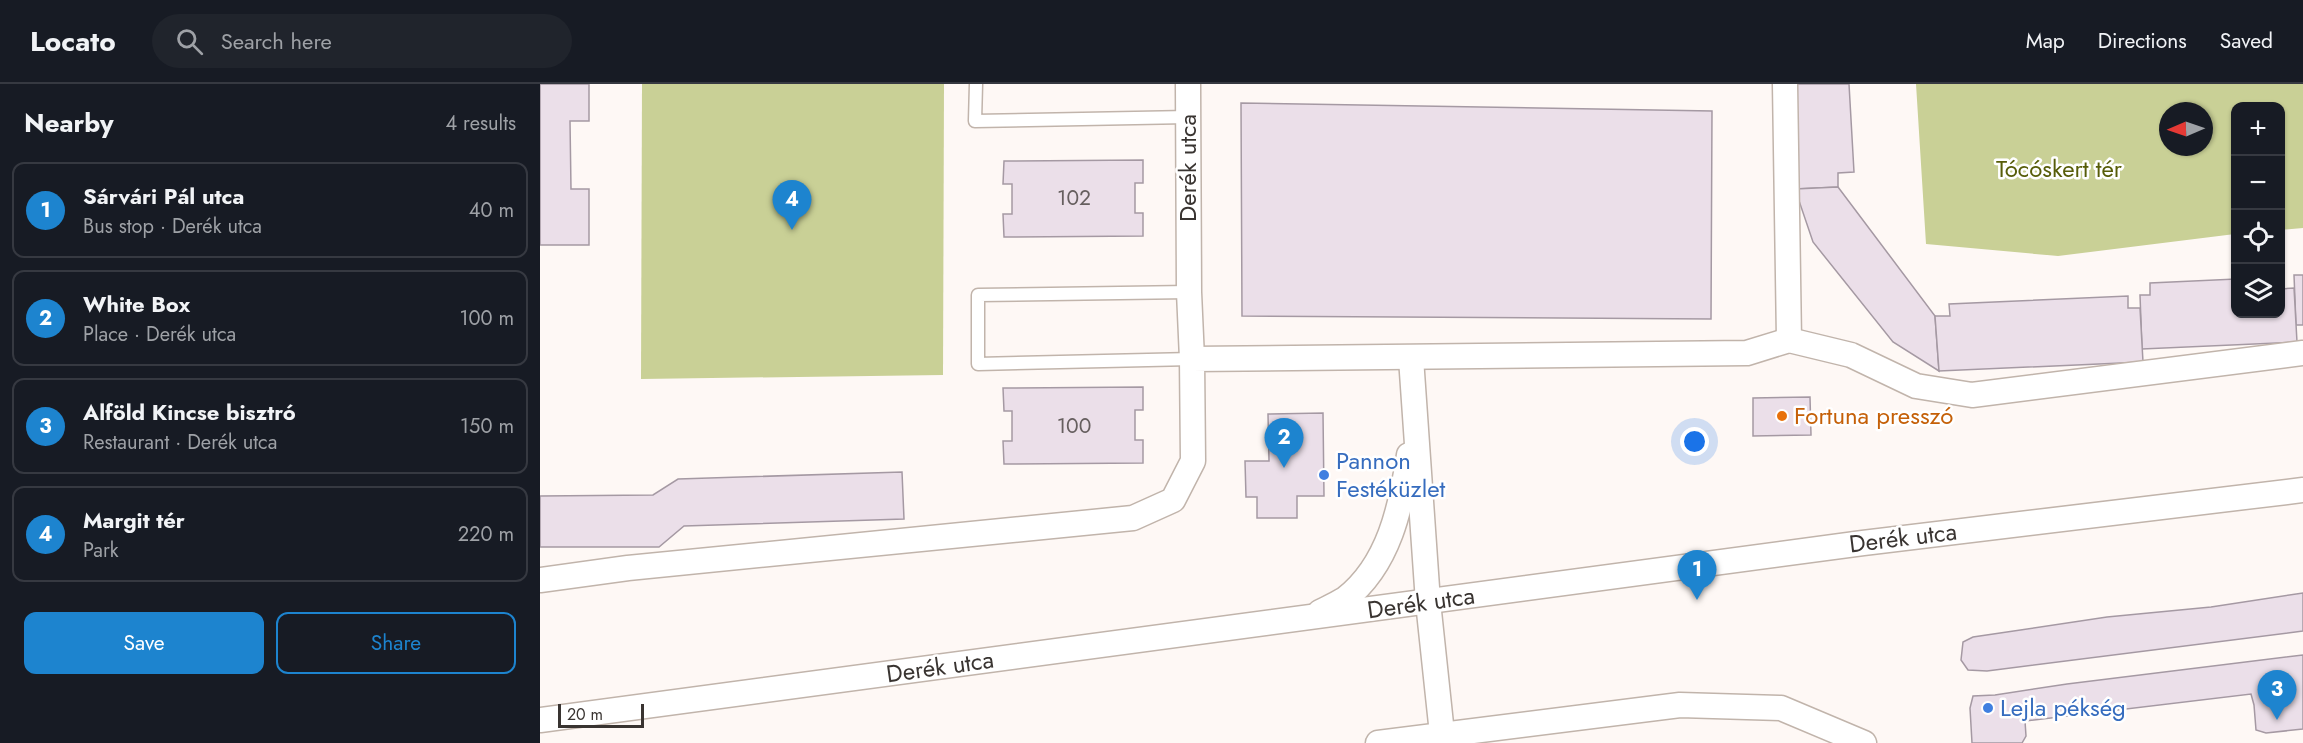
<!DOCTYPE html>
<html lang="en">
<head>
<meta charset="utf-8">
<style>
  :root { --surface:#171b24; --page:#20242c; --text:#f1f3f6; --muted:#9ea1a6; --line:#363941; --accent:#1d84cf }
  body { margin:0; font-family:Jost,sans-serif; background:var(--page); color:var(--text) }
  .controls { position:absolute; right:18px; top:18px; display:grid; overflow:hidden; border-radius:12px; box-shadow:0 2px 4px #0004 }
  .controls button { width:54px; height:54px; display:grid; place-items:center; padding:0; border:0; border-bottom:2px solid var(--line); background:var(--surface); color:var(--text); font:30px sans-serif }
  .compass { position:absolute; left:1619px; top:18px; width:54px; height:54px; border-radius:50%; background:var(--surface); box-shadow:0 2px 4px #0004; rotate:268deg }
  .scale { position:absolute; left:18px; bottom:15px; width:86px; box-sizing:border-box; padding-left:6px; border:3px solid #393431; border-top:0; font-size:16px; line-height:21px; white-space:nowrap; color:#393431; -webkit-text-stroke:4px #fff; paint-order:stroke }
  .you { position:absolute; left:1155px; top:358px; width:21px; height:21px; margin:-15px; border:4px solid #fff; border-radius:50%; background:#1a73e8; box-shadow:0 0 0 9px #1a73e833 }
  .badge { display:grid; place-items:center; width:39px; height:39px; border-radius:50%; background:var(--accent); color:#fff; font-size:20px; font-weight:700 }
  .pin { position:absolute; translate:-50% -50px; filter:drop-shadow(0 2px 3px #0008) }
  .pin::after { content:''; position:absolute; top:32px; width:21px; height:18px; background:inherit; clip-path:polygon(0 0,100% 0,50% 100%) }
  .list { margin:0; padding:0; list-style:none }
  h2 { display:flex; justify-content:space-between; align-items:center; height:78px; margin:0; padding:0 24px; font-size:26px }
  h2 small { font-size:20px; font-weight:400; color:var(--muted) }
  .list li { display:grid; grid-template-columns:39px 1fr auto; gap:18px; align-items:center; box-sizing:border-box; height:96px; margin:0 12px 12px; padding:0 12px; border:2px solid var(--line); border-radius:12px }
  .list b { display:block; font-size:22px; white-space:nowrap }
  .list p { margin:0; font-size:20px; white-space:nowrap; color:var(--muted) }
  .list em { font-size:20px; font-style:normal; color:var(--muted) }
  .actions { display:flex; gap:12px; padding:18px 24px }
  .actions a { flex:1; padding:14px 0; border:2px solid var(--accent); border-radius:12px; text-align:center; font-size:21px; color:var(--accent) }
  .actions .main { background:var(--accent); color:#fff }
  .icon { flex:none; width:33px; height:33px; fill:none; stroke:currentColor; stroke-width:2; stroke-linecap:round; stroke-linejoin:round }
  .map { position:relative; flex:none; width:1763px; height:659px; overflow:hidden }
  header { display:flex; align-items:center; gap:36px; box-sizing:border-box; height:84px; padding:0 30px; background:var(--surface); border-bottom:2px solid var(--line) }
  header strong { font-size:28px }
  nav { display:flex; gap:33px; margin-inline-start:auto; font-size:21px }
  .search { width:420px; height:54px; background:var(--page); display:flex; align-items:center; gap:15px; box-sizing:border-box; padding:0 21px; border-radius:33px; color:var(--muted); font-size:22px }
  main { display:flex }
  aside { flex:1; background:var(--surface) }
  .map>svg:first-child { display:block }
</style>
</head>
<body>
<header>
<strong>Locato</strong>
<div class="search"><svg class="icon" aria-label="search" viewBox="0 0 24 24"><circle cx="10" cy="10" r="6"/><path d="M15 15l6 6"/></svg>Search here</div>
<nav><a>Map</a><a>Directions</a><a>Saved</a></nav>
</header>
<main>
<aside>
<h2>Nearby<small>4 results</small></h2>
<ul class="list">
<li><span class="badge">1</span><div><b>Sárvári Pál utca</b><p>Bus stop · Derék utca</p></div><em>40 m</em></li>
<li><span class="badge">2</span><div><b>White Box</b><p>Place · Derék utca</p></div><em>100 m</em></li>
<li><span class="badge">3</span><div><b>Alföld Kincse bisztró</b><p>Restaurant · Derék utca</p></div><em>150 m</em></li>
<li><span class="badge">4</span><div><b>Margit tér</b><p>Park</p></div><em>220 m</em></li>
</ul>
<div class="actions"><a class="main">Save</a><a>Share</a></div>
</aside>
<div class="map">
<svg width="1763" height="659" viewBox="0 0 1763 659">
  <rect width="100%" height="100%" fill="#fef8f5"/>
  <g fill="#c9d096" fill-rule="evenodd">
    <path d="M102,0h302l-1,291 -302,4z"/>
    <path d="M1376,0h387v144l-22,2 -1,-124h-44l-1,128 -177,22 -132,-12zM1628,27h36v36h-36z"/>
  </g>
  <g fill="#ebdfe9" stroke="#a599a3" stroke-width="1.5">
    <path d="M0,0h49v37h-19l1,68h18v56h-49z"/>
    <path d="M1249,0h60l5,88 -16,1v14l-43,2z"/>
    <path d="M701,19l471,8 -1,208 -469,-3z"/>
    <path d="M603,76v23h-8v30h8v23l-139,1 -1,-23h9v-30h-9l1,-23z"/>
    <path d="M1298,103l97,129 4,55 -46,-29 -80,-100 -18,-53z"/>
    <path d="M1754,191h9v50h-7z"/>
    <path d="M1741,193v12l13,-1 3,54 -155,7 -2,-54h10v-12l86,-4v35h44z"/>
    <path d="M1588,212v12h12l3,54 -204,9 -4,-55h15l-1,-12z"/>
    <path d="M603,303v23h-8v30h8v23l-139,1 -1,-23h9v-30h-8l-1,-23z"/>
    <path d="M1270,313l1,38 -58,1v-38z"/>
    <path d="M783,329l1,83h-27v22h-40v-21h-11l-1,-36h24l-1,-47z"/>
    <path d="M362,388l2,47 -220,7 -25,21h-119v-51l113,-1 25,-16z"/>
    <path d="M1763,509v38l-316,40 -19,-1 -7,-10 2,-18 10,-5 134,-20 104,-10z"/>
    <path d="M1763,571v74l-37,4 -10,-3 -2,-25 -3,-11 -226,27 1,15 -4,7h-50l-2,-35 3,-12 22,-1 72,-11z"/>
  </g>
  <g fill="none" stroke-linecap="round" stroke-linejoin="round">
    <defs>
      <g id="lane">
        <path d="M436,0l-1,37 213,-4"/>
        <path d="M649,208l-211,3v69l214,-5"/>
      </g>
      <g id="street">
        <path d="M648,0l1,208 3,67"/>
        <path d="M1245,0l4,256"/>
        <path d="M871,274l17,244 15,141"/>
        <path d="M0,496l88,-12 505,-50 40,-18 20,-39 -1,-102 555,-6 42,-13 62,15 65,31 56,9 331,-42"/>
        <path d="M780,528c8,-4 17,-8 25,-13 44,-34 56,-92 64,-144"/>
        <path d="M0,636l1323,-177 440,-53"/>
        <path d="M838,659l302,-38 101,3 83,35"/>
      </g>
    </defs>
    <use href="#lane" stroke="#c1b4ab" stroke-width="15"/>
    <use href="#street" stroke="#c1b4ab" stroke-width="27"/>
    <use href="#lane" stroke="#fff" stroke-width="12"/>
    <use href="#street" stroke="#fff" stroke-width="24"/>
  </g>
  <circle fill="#e8710a" stroke="#fff" stroke-width="2" cx="1242" cy="332" r="6"/>
  <g fill="#3f7fe0" stroke="#fff" stroke-width="2">
    <circle cx="784" cy="391" r="6"/>
    <circle cx="1448" cy="624" r="6"/>
  </g>
  <g text-anchor="middle" stroke-width="5" stroke-linejoin="round" paint-order="stroke">
    <g font-size="21" fill="#665f5f">
      <text x="534" y="121">102</text>
      <text x="534" y="349">100</text>
    </g>
    <g font-size="24" fill="#393431" stroke="#fff">
      <text transform="translate(648 84) rotate(-90)" y="8">Derék utca</text>
      <text transform="translate(1363 454) rotate(-7)" y="8">Derék utca</text>
      <text transform="translate(881 519) rotate(-8)" y="8">Derék utca</text>
      <text transform="translate(400 583) rotate(-8)" y="8">Derék utca</text>
    </g>
    <g font-size="24" fill="#575d09" stroke="#fff">
      <text x="1519" y="93">Tócóskert tér</text>
    </g>
    <g font-size="24" fill="#c56008" stroke="#fff" text-anchor="start">
      <text x="1254" y="340">Fortuna presszó</text>
    </g>
    <g font-size="24" fill="#366cbe" stroke="#fff" text-anchor="start">
      <text x="796" y="385">Pannon<tspan x="796" dy="28">Festéküzlet</tspan></text>
      <text x="1460" y="632">Lejla pékség</text>
    </g>
  </g>
</svg>
<div class="controls">
<button>+</button>
<button>−</button>
<button><svg class="icon" aria-label="locate" viewBox="0 0 24 24"><circle cx="12" cy="12" r="6"/><path d="M12 2v4M12 18v4M2 12h4M18 12h4"/></svg></button>
<button><svg class="icon" aria-label="layers" viewBox="0 0 24 24"><path d="M12 4l9 5-9 5-9-5zM3 14l9 5 9-5"/></svg></button>
</div>
<svg class="compass" viewBox="-18 -18 36 36"><path d="M0-13l5 13h-10z" fill="#e53935"/><path d="M0 13l5-13h-10z" fill="#9ea1a6"/></svg>
<div class="scale">20 m</div>
<div class="you"></div>
<div class="pin badge" style="left:1157px;top:516px">1</div>
<div class="pin badge" style="left:744px;top:384px">2</div>
<div class="pin badge" style="left:1737px;top:636px">3</div>
<div class="pin badge" style="left:252px;top:146px">4</div>
</div>
</main>
</body>
</html>
